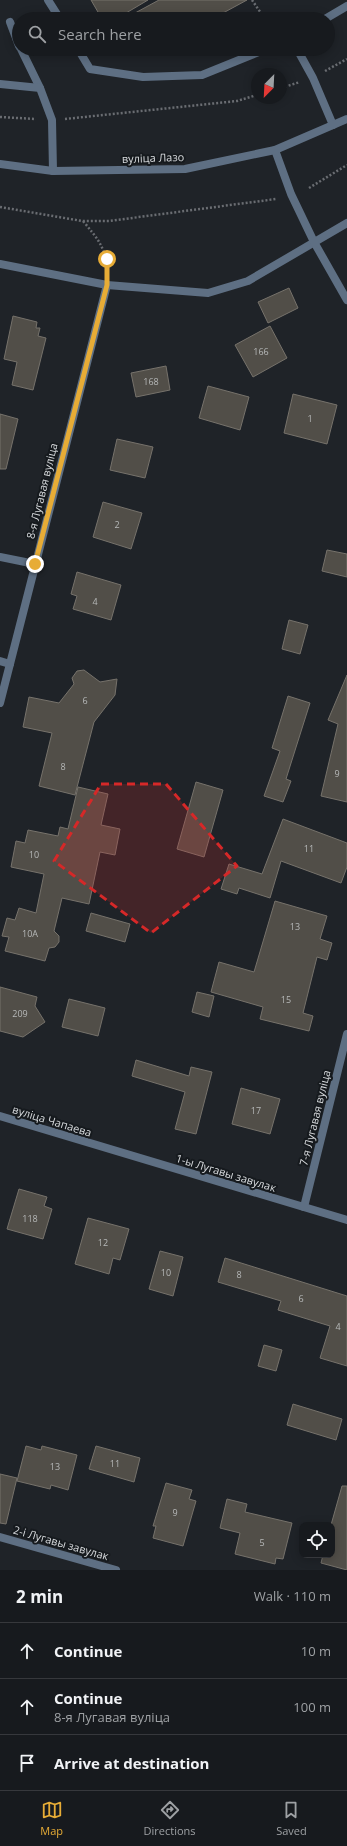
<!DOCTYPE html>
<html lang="en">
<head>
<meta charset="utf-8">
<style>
  :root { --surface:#171a1e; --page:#202327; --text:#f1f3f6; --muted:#9ea1a4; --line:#36383c; --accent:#e7ac36 }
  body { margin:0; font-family:"Open Sans",sans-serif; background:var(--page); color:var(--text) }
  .controls { position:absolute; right:12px; bottom:12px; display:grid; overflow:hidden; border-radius:8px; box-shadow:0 2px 10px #0003 }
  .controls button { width:36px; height:36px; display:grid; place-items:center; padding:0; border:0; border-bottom:1px solid var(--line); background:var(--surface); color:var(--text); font:20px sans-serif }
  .compass { position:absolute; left:251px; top:68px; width:36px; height:36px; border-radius:50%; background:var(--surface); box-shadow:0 2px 10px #0003; rotate:204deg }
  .stop { position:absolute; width:12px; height:12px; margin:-9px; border:3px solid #e7ac36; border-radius:50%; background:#fff }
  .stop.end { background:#e7ac36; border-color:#fff; box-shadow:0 1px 4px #0008 }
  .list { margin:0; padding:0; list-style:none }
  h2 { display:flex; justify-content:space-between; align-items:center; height:52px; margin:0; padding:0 16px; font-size:17px }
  h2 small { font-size:13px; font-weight:400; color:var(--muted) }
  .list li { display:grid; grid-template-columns:26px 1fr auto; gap:12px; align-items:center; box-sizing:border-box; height:56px; padding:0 16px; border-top:1px solid var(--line) }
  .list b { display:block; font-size:15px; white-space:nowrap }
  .list p { margin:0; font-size:13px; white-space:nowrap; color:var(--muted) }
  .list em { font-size:13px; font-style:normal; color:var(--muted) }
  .icon { flex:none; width:22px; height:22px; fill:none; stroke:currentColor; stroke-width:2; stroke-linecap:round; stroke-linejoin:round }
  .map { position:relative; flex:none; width:347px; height:1570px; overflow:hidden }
  .search { position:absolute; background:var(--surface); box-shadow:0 2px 10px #0003; left:12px; right:12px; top:12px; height:44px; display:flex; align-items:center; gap:10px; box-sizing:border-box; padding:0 14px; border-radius:22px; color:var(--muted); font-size:15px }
  .sheet { height:220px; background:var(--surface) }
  nav { display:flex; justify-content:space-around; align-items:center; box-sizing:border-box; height:56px; border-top:1px solid var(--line); background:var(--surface); font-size:11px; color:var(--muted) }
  nav a { display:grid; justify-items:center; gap:2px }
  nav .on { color:var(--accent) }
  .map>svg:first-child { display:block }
</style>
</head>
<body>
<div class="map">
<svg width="347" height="1570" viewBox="0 0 347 1570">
  <rect width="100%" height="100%" fill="#1f2328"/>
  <g fill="#514e48" stroke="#76726b">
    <path d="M91,0h57l-32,19h-14z"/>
    <path d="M159,0h88l-35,19h-88z"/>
    <path d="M289,288l9,20 -30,15 -10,-21z"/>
    <path d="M13,316l24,6 -1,6h4l-2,8 8,2 -13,52 -21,-5 5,-23 -13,-3z"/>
    <path d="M270,326l17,32 -34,19 -18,-32z"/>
    <path d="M166,366l4,24 -34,7 -5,-24z"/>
    <path d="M208,386l41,11 -9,33 -41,-12z"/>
    <path d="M293,394l44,11 -10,39 -43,-11z"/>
    <path d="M0,414l18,5 -12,50h-6z"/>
    <path d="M117,439l36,8 -8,31 -35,-8z"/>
    <path d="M103,502l39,11 -11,36 -38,-12z"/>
    <path d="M327,550l20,4v23l-25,-6z"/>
    <path d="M77,572l44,13 -10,35 -38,-11 4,-13 -6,-2z"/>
    <path d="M289,620l19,5 -8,29 -18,-5z"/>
    <path d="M84,670l16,12 17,-3 -2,16 -21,27 -19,73 -36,-9 13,-53 -29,-6 6,-30 30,6 15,-19 -2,-6 5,-7z"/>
    <path d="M347,675v127l-26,-6 17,-72 -10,-4z"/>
    <path d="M288,696l22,7 -24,76 5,2 -8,21 -19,-6 16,-45 -8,-3z"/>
    <path d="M196,782l27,8 -19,67 -27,-8z"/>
    <path d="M78,787l30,7 -7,31 19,4 -5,26 -15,-3 -11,52 -27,-6 -8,33 5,5v6l-4,5 -6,1 -4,13 -40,-10 4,-14 -7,-1 5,-18 8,2 4,-12 17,5 8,-39 -33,-7 5,-26 9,2 3,-13 30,6 2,-9 8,2z"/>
    <path d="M283,819l64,24v24l-6,16 -60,-22 -11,37 -31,-10 -2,6 -16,-5 8,-25 33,10z"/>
    <path d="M275,901l52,15 -7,23 12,4 -5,17 -10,-3 -14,56 10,3 -4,15 -49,-12 3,-12 -52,-15 8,-30 35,10z"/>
    <path d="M91,913l39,11 -5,18 -39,-11z"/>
    <path d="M0,987l37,10 -2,9 10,16 -22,15 -23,-6z"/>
    <path d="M197,992l17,4 -5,21 -17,-5z"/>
    <path d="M69,999l36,9 -7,28 -36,-9z"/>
    <path d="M136,1060l53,16 2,-9 21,5 -16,62 -21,-5 10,-37 -53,-16z"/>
    <path d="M241,1088l39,11 -10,35 -38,-10z"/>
    <path d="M19,1189l28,8 -3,9 8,3 -9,30 -36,-10z"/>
    <path d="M88,1218l41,11 -9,31 -7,-2 -4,16 -34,-10z"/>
    <path d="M160,1251l23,6 -10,39 -24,-7z"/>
    <path d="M225,1258l122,38v70l-27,-8 10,-32 -52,-16 3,-9 -63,-19z"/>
    <path d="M264,1345l18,5 -6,21 -18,-5z"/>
    <path d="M293,1404l49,15 -6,21 -49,-15z"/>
    <path d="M26,1446l15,4 1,-4 35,9 -9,35 -17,-5 -1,4 -33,-8z"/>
    <path d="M96,1446l44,12 -6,24 -45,-13z"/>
    <path d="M0,1474l17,4 -11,46 -6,-1z"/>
    <path d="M166,1483l26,7 -3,9 7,2 -13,45 -30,-8 3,-12h-3z"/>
    <path d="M342,1486h5v84l-26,-7 2,-8h9l-1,-30z"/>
    <path d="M227,1499l20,5 -2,8 47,11 -9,36 -7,-1 -1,6 -40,-10 5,-21 -20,-5z"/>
  </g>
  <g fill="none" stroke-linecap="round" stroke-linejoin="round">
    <g stroke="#6a6d72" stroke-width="2.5" stroke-dasharray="2 2" stroke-linecap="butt">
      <path d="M252,0l13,19"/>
      <path d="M325,71l22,-12"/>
      <path d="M281,88l19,-6"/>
      <path d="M0,117l36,2"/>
      <path d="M65,119l172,-18 20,-6"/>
      <path d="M309,188l38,-23"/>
      <path d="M0,207l82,14h27l167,-22"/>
      <path d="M83,221c14,17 23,26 24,50"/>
    </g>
    <g stroke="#5e6f83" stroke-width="8">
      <path d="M48,0l12,19"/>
      <path d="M325,19l22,-13"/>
      <path d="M10,22l9,24"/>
      <path d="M21,49l19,39"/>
      <path d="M78,49l12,20 53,8 59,-2 64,-26"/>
      <path d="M297,49l16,29 20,47"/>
      <path d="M0,84l40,4 12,32 1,51"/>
      <path d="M0,264l107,21 101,8 40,-12 99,-58"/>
      <path d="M0,557l35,7"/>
    </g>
    <g stroke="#5e6f83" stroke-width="8">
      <path d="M275,150l16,44 23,48 33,58"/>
      <path d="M0,661l10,3"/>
      <path d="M0,703l107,-418"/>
      <path d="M0,1116l347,104"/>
      <path d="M304,1207l43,-173"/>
      <path d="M0,1537l116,33"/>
    </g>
    <path stroke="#5e6f83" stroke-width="8" d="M0,164l53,7 132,-2 90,-19 72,-31"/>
  </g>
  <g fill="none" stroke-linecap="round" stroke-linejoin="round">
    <path stroke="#e7ac36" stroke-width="5" d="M35,564l72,-279v-26"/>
  </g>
  <path fill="#d62828" fill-opacity="0.2" stroke="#d62828" stroke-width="3" stroke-dasharray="8 5" stroke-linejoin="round" d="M101,784h65l71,82 -86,67 -97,-72z"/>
  <g text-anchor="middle" stroke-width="4" stroke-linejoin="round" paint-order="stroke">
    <g font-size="9" fill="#b6b8b8">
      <text x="261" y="355">166</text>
      <text x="151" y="385">168</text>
      <text x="310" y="422">1</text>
      <text x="117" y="528">2</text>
      <text x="95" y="605">4</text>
      <text x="85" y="704">6</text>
      <text x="63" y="770">8</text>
      <text x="337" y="777">9</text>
      <text x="309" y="852">11</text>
      <text x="34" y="858">10</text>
      <text x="295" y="930">13</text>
      <text x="30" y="937">10А</text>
      <text x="286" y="1003">15</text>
      <text x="20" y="1017">209</text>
      <text x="256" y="1114">17</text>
      <text x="30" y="1222">118</text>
      <text x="103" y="1246">12</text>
      <text x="166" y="1276">10</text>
      <text x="239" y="1278">8</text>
      <text x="301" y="1302">6</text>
      <text x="338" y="1330">4</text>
      <text x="115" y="1467">11</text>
      <text x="55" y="1470">13</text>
      <text x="175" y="1516">9</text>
      <text x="262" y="1546">5</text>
    </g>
    <g font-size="11" fill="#d8dbde" stroke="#161a1e">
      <text transform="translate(153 158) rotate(-2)" y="4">вуліца Лазо</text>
      <text transform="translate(42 491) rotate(-76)" y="4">8-я Лугавая вуліца</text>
      <text transform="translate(315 1118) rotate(-76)" y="4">7-я Лугавая вуліца</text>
      <text transform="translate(52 1121) rotate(17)" y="4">вуліца Чапаева</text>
      <text transform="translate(226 1173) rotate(17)" y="4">1-ы Лугавы завулак</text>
      <text transform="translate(61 1543) rotate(16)" y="4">2-і Лугавы завулак</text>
    </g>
  </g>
</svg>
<div class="controls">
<button><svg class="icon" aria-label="locate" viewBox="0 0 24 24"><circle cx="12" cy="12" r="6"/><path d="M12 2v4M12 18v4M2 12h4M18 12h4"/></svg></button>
</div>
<svg class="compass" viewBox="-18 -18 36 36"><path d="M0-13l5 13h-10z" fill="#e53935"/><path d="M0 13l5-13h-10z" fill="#9ea1a4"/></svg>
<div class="stop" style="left:107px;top:259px"></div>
<div class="stop end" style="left:35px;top:564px"></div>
<div class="search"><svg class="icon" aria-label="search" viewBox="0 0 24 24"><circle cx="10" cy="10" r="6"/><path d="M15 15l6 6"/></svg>Search here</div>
</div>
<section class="sheet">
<h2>2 min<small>Walk · 110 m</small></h2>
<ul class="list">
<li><svg class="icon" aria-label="ahead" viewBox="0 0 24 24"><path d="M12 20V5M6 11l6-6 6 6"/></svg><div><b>Continue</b></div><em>10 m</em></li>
<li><svg class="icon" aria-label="ahead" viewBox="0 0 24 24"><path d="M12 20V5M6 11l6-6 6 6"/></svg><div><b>Continue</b><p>8-я Лугавая вуліца</p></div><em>100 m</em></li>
<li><svg class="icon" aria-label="arrive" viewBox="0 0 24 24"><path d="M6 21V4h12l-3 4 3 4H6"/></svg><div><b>Arrive at destination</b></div></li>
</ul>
</section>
<nav>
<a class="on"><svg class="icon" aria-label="map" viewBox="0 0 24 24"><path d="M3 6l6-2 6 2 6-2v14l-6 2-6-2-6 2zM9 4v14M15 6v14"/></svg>Map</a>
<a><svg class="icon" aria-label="directions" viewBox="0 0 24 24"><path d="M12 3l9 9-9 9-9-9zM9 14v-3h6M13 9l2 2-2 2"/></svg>Directions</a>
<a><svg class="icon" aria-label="saved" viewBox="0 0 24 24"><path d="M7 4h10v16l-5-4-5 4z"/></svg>Saved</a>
</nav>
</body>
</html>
